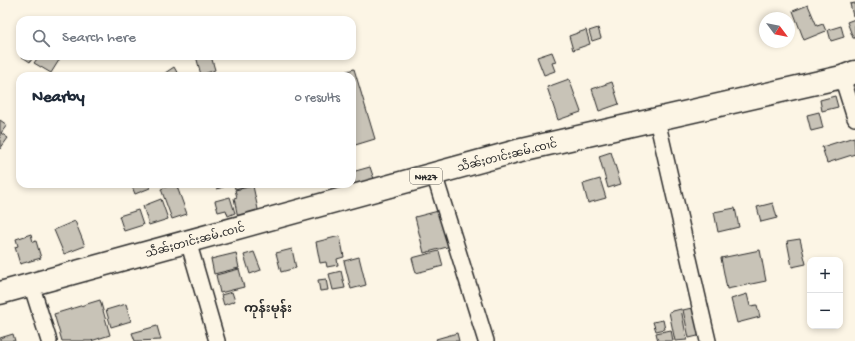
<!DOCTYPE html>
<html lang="en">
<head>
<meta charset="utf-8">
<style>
  :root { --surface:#fff; --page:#f2f2f3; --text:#1f2937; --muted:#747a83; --line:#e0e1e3 }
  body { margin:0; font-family:"Gochi Hand","Noto Sans Myanmar",sans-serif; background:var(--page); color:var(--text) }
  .controls { position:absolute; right:12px; bottom:12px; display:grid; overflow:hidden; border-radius:8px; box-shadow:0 2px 6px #0003 }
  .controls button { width:36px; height:36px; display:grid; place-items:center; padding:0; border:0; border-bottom:1px solid var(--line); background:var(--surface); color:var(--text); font:20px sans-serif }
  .compass { position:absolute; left:759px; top:12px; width:36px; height:36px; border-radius:50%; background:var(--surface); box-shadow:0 2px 6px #0003; rotate:122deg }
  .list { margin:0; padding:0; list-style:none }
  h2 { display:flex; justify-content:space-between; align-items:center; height:52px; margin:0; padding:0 16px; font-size:17px }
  h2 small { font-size:13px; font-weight:400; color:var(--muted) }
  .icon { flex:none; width:22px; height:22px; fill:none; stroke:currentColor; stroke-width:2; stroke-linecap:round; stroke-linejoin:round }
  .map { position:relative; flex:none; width:855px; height:341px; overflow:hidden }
  .search { position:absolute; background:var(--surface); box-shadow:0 2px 6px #0003; left:16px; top:16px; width:340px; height:44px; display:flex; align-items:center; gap:10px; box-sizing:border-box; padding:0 14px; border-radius:12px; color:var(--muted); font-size:15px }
  .panel { position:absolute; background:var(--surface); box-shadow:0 2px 6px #0003; left:16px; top:72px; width:340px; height:116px; border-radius:12px }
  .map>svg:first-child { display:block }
</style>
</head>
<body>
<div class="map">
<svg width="855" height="341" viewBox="0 0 855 341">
  <rect width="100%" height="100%" fill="#fcf5e5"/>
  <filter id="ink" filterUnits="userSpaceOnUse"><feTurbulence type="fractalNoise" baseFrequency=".025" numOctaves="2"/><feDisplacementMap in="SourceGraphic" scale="8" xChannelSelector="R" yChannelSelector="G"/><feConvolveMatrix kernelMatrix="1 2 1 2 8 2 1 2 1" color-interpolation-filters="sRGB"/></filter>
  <g filter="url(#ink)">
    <g fill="#c8c3b7" stroke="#2b2b2b">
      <path d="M855,3v12l-2,1 -3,-12z"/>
      <path d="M808,5l9,21 6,-2 3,7 -22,9 -11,-29z"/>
      <path d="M855,19v19h-2l-6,-16z"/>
      <path d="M841,26l3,11 -13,4 -3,-11z"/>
      <path d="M598,28l3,10 -9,3 -3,-10z"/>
      <path d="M586,30l4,14 -17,6 -4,-14z"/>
      <path d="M552,52l4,10 -4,1 3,8 -11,4 -7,-18z"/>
      <path d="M21,56h13l-4,6z"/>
      <path d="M39,56h21l1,1 -10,16 -17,-10z"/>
      <path d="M196,56h15l4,14 -14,5z"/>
      <path d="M174,67l5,9h-12l-2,-3z"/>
      <path d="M354,69l21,70 -23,7v-70h-22z"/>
      <path d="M569,79l12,33 -23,8 -11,-33z"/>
      <path d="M612,82l7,22 -20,7 -7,-22z"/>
      <path d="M835,96l3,11 -16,4 -2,-11z"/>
      <path d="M819,112l4,16 -12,3 -4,-16z"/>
      <path d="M0,120l7,5 -6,8 7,5 -8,11z"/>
      <path d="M854,137l1,17 -28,9 -5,-16z"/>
      <path d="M611,152l10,32 -13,4 -9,-32z"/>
      <path d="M370,167l6,18 -24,7 -3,-8h3v-12z"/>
      <path d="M600,179l6,19 -18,5 -5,-19z"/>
      <path d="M131,184h18l1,4 -15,6z"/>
      <path d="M174,184h2l11,30 -15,5 -11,-30z"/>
      <path d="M215,184h17l-15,5z"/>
      <path d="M234,184h18v1l-17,4z"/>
      <path d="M253,186l6,28 -21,4 -4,-20 3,-1 -2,-7z"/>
      <path d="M230,197l5,16 -7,3 -2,-6 -8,2 -3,-11z"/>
      <path d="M161,199l7,20 -19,6 -6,-19z"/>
      <path d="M773,203l4,15 -16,4 -4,-15z"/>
      <path d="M735,208l4,19 -21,5 -4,-20z"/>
      <path d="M138,210l5,15 -19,6 -5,-15z"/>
      <path d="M442,210l9,36 -27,7 -9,-36z"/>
      <path d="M75,221l10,25 -21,8 -10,-24z"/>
      <path d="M31,234l2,8 3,-1 5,17 -21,6 -5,-17 3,-1 -2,-7z"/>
      <path d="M340,236l4,21 -7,2 1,6 -11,2 -1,-5 -6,1 -4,-21z"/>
      <path d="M800,239l6,25 -14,3 -5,-26z"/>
      <path d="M292,249l4,19 -15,4 -5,-19z"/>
      <path d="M760,250l6,31 -39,8 -6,-31z"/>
      <path d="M439,251l4,15 -27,7 -4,-15z"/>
      <path d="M254,252l7,18 -11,4 -6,-19z"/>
      <path d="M236,253l3,15 -25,6 -3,-15z"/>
      <path d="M359,257l7,28 -15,4 -7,-28z"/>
      <path d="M239,269l5,18 -24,6 -4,-18z"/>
      <path d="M341,271l4,17 -12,2 -4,-16z"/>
      <path d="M326,279l2,11 -8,1 -2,-11z"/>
      <path d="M232,292l3,9 -11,4 -3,-10z"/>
      <path d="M747,294l3,12 7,-1 3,12 -23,6 -6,-24z"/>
      <path d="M100,300l10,35 -19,6h-29l-8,-27z"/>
      <path d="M126,304l5,17 -20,6 -5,-17z"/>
      <path d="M696,307l6,28 -13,3 -6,-28z"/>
      <path d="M681,309l6,31 -12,1 -6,-29z"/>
      <path d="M663,320l2,9 -9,2 -3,-9z"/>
      <path d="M157,326l4,14 -26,1 -3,-8z"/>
      <path d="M671,330l2,11h-15l-2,-8z"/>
      <path d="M457,333l2,8h-22l-1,-2z"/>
      <path d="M13,334l2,7h-15v-3z"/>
    </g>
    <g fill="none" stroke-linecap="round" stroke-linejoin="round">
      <defs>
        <g id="minor">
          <path d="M842,77l13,41"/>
          <path d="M657,120l51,221"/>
          <path d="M434,174l52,167"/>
          <path d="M188,241l29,100"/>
          <path d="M31,284l18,57"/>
        </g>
        <path id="trunk" d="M0,293l517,-142 325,-74 13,-5"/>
      </defs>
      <use href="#minor" stroke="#2b2b2b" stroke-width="18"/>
      <use href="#trunk" stroke="#2b2b2b" stroke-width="25"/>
      <use href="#minor" stroke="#fcf5e5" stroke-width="15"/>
      <use href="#trunk" stroke="#fcf5e5" stroke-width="22"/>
    </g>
  </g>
  <g text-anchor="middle" stroke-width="3.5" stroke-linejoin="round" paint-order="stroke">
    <rect fill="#fcf5e5" stroke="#6a6863" stroke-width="1" x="410" y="168" width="32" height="16" rx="3"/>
    <g font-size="10" font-weight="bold" fill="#2b2b2b">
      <text x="426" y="180">NH27</text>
    </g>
    <g font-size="11" fill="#2b2b2b" stroke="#fcf5e5">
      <text transform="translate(507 155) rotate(-14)" y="4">သဵၼ်ႈတၢင်းၼမ်ႉၸၢင်</text>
      <text transform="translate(195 240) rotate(-15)" y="4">သဵၼ်ႈတၢင်းၼမ်ႉၸၢင်</text>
    </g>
    <g font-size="13" font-weight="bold" fill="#2b2b2b" stroke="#fcf5e5">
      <text x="268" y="312">ကုန်းမုန်း</text>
    </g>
  </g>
</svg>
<div class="controls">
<button>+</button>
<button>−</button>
</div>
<svg class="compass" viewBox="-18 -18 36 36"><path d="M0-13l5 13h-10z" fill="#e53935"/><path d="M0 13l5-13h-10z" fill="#747a83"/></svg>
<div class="search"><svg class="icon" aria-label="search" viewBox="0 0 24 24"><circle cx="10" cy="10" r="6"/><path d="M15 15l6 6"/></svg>Search here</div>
<section class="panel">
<h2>Nearby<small>0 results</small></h2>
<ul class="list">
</ul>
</section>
</div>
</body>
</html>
